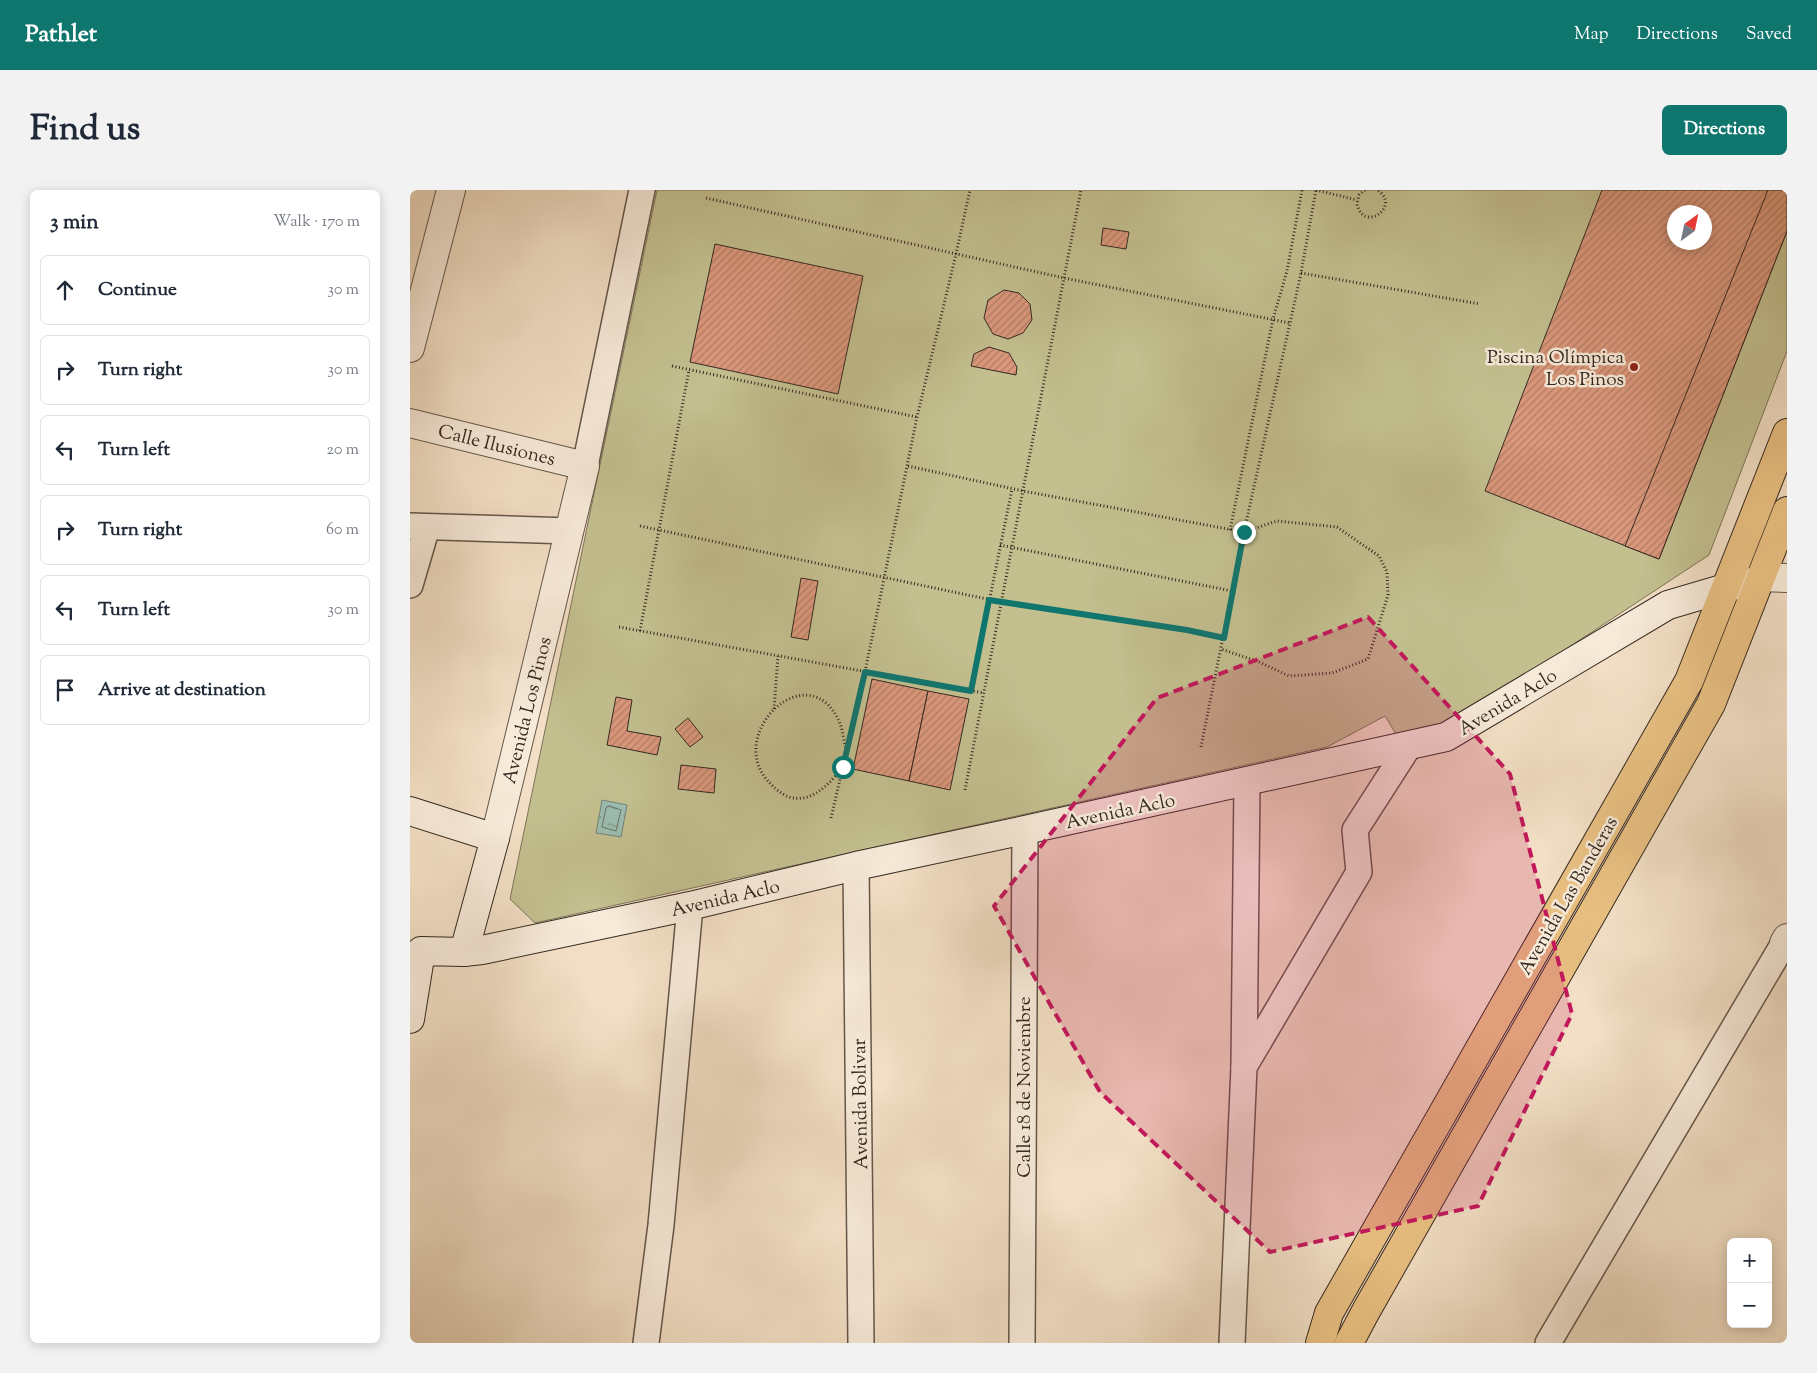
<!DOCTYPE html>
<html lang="en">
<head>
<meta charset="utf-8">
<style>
  :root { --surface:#fff; --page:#f2f2f3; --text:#1f2937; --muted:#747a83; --line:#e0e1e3; --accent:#0f766e }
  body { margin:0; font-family:"Sorts Mill Goudy",serif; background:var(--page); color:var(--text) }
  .controls { position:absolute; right:15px; bottom:15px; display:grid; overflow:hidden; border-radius:8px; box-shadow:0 2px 12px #0003 }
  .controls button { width:45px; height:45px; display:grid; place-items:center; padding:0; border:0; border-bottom:1px solid var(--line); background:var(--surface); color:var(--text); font:25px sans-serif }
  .compass { position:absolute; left:1257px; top:15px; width:45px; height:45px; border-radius:50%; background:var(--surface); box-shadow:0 2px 12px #0003; rotate:33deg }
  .stop { position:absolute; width:15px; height:15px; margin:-11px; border:4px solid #0f766e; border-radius:50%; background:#fff }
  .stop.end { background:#0f766e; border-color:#fff; box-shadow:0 1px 5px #0008 }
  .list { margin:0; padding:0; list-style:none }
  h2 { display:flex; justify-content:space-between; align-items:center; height:65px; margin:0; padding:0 20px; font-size:21px }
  h2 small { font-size:16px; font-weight:400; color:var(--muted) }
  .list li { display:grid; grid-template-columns:32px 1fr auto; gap:15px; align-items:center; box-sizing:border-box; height:70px; margin:0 10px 10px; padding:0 10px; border:1px solid var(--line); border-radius:8px }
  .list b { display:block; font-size:19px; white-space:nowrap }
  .list em { font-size:16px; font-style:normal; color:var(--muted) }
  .icon { flex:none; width:28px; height:28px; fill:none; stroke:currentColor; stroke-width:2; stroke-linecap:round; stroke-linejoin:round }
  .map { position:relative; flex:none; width:1377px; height:1153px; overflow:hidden; border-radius:8px }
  header { display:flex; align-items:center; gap:30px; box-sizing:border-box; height:70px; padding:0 25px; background:var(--accent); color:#fff }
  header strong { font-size:24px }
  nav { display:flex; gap:28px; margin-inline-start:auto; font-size:18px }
  .intro { display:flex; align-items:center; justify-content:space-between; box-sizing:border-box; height:120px; padding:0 30px }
  h1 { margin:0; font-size:35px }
  .button { padding:12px 22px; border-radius:8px; background:var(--accent); color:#fff; font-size:18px; font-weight:700 }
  main { display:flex; gap:30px; padding:0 30px }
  aside { flex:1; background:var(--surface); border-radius:8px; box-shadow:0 2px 12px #0003 }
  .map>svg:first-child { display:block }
</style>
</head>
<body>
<header>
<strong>Pathlet</strong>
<nav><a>Map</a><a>Directions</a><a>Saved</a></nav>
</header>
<div class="intro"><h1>Find us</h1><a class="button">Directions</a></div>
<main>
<aside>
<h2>3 min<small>Walk · 170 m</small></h2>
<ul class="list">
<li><svg class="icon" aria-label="ahead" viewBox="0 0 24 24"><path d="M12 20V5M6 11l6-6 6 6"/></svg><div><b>Continue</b></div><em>30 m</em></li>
<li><svg class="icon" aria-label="right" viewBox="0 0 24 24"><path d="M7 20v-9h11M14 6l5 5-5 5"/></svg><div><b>Turn right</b></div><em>30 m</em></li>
<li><svg class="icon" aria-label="left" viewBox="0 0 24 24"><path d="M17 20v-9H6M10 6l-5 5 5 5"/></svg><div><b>Turn left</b></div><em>20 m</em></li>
<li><svg class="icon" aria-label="right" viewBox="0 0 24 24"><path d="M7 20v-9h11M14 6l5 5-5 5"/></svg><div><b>Turn right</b></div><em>60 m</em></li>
<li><svg class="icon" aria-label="left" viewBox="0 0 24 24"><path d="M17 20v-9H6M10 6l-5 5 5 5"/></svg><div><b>Turn left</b></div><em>30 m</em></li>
<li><svg class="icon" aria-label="arrive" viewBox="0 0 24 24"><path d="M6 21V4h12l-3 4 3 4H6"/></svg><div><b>Arrive at destination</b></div></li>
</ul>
</aside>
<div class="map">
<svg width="1377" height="1153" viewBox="0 0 1377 1153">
  <defs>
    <pattern id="water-ripples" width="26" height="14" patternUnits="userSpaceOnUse" patternTransform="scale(1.25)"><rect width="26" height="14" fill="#9cbdb0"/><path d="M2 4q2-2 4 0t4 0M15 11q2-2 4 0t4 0" fill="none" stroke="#809a8f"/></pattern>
    <pattern id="building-hatch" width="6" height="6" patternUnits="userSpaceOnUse" patternTransform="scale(1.25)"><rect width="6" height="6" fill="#db987c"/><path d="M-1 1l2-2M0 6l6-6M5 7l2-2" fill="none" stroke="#b27c65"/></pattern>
  </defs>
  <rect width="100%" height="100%" fill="#f2dfc5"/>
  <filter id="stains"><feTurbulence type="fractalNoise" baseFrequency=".004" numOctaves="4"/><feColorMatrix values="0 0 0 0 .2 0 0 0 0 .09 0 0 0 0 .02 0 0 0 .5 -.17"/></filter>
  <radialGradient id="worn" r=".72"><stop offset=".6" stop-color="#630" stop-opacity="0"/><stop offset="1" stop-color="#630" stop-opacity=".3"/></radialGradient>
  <path fill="#c3bf8f" stroke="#7c7458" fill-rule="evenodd" d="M247,0h1130v161l-78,204 -257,169 -56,10 -11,-18 -58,31 -792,176 -25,-24zM1264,22h30v30h-30z"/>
  <path fill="url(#water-ripples)" stroke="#738277" d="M192,610l25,5 -6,32 -25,-4z"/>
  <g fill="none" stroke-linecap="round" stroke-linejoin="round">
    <path stroke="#697368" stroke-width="1" d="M199,616l12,4 -5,21 -14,-4 4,-19z"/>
  </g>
  <g fill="url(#building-hatch)" stroke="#362921" fill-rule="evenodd">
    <path d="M1192,0h185v41l-128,328 -174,-68zM1264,22h30v30h-30z"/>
    <path d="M1358,0h19v41l-128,328 -34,-13z"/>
    <path d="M693,38l26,4 -3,17 -25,-4z"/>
    <path d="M305,54l148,32 -25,118 -148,-32z"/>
    <path d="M594,100l15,3 11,11 2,16 -9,13 -15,6 -15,-5 -9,-16 4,-18z"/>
    <path d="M579,157l20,6 8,14 -1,8 -45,-9 3,-12z"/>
    <path d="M391,388l17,3 -10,59 -17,-3z"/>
    <path d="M462,489l56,12 -19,90 -56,-12z"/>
    <path d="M518,501l41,8 -19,91 -41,-9z"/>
    <path d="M206,507l16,3 -5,31 34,6 -4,18 -50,-10z"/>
    <path d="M278,528l15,19 -13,10 -15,-18z"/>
    <path d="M271,575l35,4 -2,24 -36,-4z"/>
  </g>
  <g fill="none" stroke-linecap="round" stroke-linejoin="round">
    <defs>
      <g id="minor">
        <path d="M175,276l57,-276"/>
        <path d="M0,336l160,5"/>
        <path d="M0,395l17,-58"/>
        <path d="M446,676l5,477"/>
        <path d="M834,877l115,-195 -4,-42 54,-84"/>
        <path d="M236,1153l15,-118 29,-319"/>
        <path d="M612,1153l3,-513"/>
        <path d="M822,1153l12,-276 3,-285"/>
        <path d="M1138,1153l236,-400"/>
      </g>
      <g id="tertiary">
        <path d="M0,158l41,-158"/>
        <path d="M0,233l175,43 -90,372"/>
        <path d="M1351,387l26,1"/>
        <path d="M1377,748l-3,5 3,2"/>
      </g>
      <g id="secondary">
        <path d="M0,621l85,27 -31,114"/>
        <path d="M0,829l11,-68 43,1 18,-2 208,-44 166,-40 169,-36 421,-93 222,-132 78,-23"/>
      </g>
      <g id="primary">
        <path d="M910,1153l9,-30 360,-632 98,-248"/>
        <path d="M939,1153l17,-32 345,-607 76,-193"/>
      </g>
    </defs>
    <use href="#minor" stroke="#65564a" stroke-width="28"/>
    <use href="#tertiary" stroke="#65564a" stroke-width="30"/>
    <use href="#secondary" stroke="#362921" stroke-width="30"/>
    <use href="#primary" stroke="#362921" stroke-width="30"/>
    <g stroke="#362921" stroke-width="3" stroke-dasharray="1 2.5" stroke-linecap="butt">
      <path d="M906,0l41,10"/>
      <path d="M955,0l-6,5 -2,9c7,30 45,1 20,-14"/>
      <path d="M296,8l358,80 226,45"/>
      <path d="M891,83l179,31"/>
      <path d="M262,176l245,51"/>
      <path d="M498,276l115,25 221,41 33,-11 60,6 42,29 8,16 1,23 -20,64 -36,14 -43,3 -30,-14 -38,-13"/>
      <path d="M230,336l361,76 186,28 37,8"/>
      <path d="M820,340l43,-211 14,-48 15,-81"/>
      <path d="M590,355l232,46"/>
      <path d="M209,437l365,66"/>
      <path d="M230,441l49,-261"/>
      <path d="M561,501l41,-202"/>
      <path d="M364,519l4,-53"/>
      <path d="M791,557l43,-215 57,-259 15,-83"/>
      <path d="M432,578c-12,15 -30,36 -53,29 -8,-3 -16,-10 -21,-16 -43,-48 40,-127 71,-60 4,9 5,21 7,30"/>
      <path d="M555,600l116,-600"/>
      <path d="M421,628l34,-146 52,-255 39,-163 14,-64"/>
    </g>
    <use href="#minor" stroke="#f7ead9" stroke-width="25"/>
    <use href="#tertiary" stroke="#f7ead9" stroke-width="28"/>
    <use href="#secondary" stroke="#f7ead9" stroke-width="28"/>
    <use href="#primary" stroke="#e9c082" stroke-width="28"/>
  </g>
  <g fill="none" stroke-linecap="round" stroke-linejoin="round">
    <path stroke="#0f766e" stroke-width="6" d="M433,577l22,-95 106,19 18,-91 198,30 37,8 20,-106"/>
  </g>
  <path fill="#c2185b" fill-opacity="0.2" stroke="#c2185b" stroke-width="4" stroke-dasharray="10 6" stroke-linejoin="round" d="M958,427l142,157 62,240 -94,192 -208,46 -170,-160 -106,-186 163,-208z"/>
  <circle fill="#8f2418" stroke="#f7ead9" stroke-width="2" cx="1224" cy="177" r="5"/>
  <g text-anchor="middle" stroke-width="5" stroke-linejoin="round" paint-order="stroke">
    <g font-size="19" fill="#362921" stroke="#f7ead9" text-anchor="end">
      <text x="1214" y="173">Piscina Olímpica<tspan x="1214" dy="22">Los Pinos</tspan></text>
    </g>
    <g font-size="19" fill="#362921" stroke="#f7ead9">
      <text transform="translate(87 254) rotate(14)" y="7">Calle Ilusiones</text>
      <text transform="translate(1097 511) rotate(-31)" y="7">Avenida Aclo</text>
      <text transform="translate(116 520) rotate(-76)" y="7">Avenida Los Pinos</text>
      <text transform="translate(710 620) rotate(-12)" y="7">Avenida Aclo</text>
      <text transform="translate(1157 705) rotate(-60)" y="7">Avenida Las Banderas</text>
      <text transform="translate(315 707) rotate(-13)" y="7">Avenida Aclo</text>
      <text transform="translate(613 897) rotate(-90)" y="7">Calle 18 de Noviembre</text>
      <text transform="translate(449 914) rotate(-91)" y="7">Avenida Bolivar</text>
    </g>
  </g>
  <rect width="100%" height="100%" filter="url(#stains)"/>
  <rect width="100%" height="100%" fill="url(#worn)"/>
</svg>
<div class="controls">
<button>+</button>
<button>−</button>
</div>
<svg class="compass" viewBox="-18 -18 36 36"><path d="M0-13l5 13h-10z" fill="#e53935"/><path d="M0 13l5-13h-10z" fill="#747a83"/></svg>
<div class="stop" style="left:433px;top:577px"></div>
<div class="stop end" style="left:834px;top:342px"></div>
</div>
</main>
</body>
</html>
